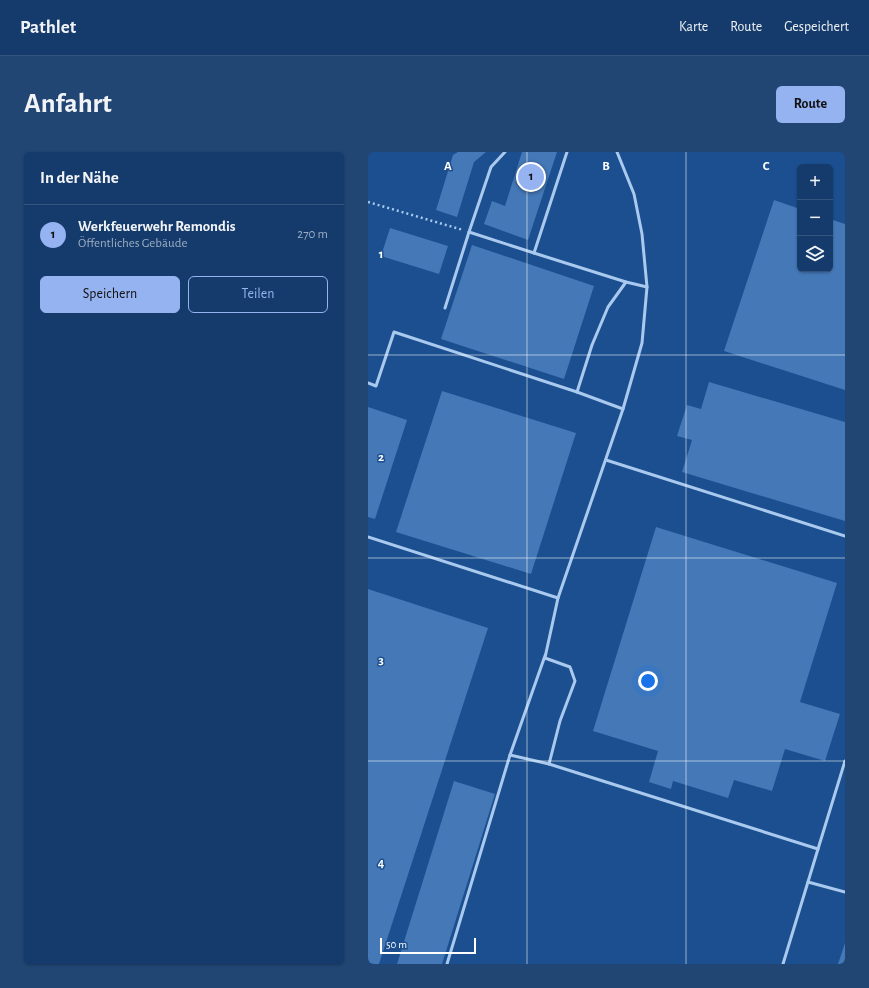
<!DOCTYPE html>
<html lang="de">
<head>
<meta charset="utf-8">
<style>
  :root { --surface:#143b6b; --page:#214673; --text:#f1f3f6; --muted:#9dadc1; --line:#33557e; --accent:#95b2f1 }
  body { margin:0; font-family:"Alegreya Sans",sans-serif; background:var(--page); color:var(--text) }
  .controls { position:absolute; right:12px; top:12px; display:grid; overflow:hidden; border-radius:6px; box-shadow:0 1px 3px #0004 }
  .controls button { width:36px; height:36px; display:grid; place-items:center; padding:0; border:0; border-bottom:1px solid var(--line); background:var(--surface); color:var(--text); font:20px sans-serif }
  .scale { position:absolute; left:12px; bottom:10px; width:96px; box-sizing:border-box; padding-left:4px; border:2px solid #fff; border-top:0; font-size:11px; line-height:14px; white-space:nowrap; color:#fff; -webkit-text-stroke:3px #1b4f8f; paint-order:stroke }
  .you { position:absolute; left:280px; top:529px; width:14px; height:14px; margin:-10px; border:3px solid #fff; border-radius:50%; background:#1a73e8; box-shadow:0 0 0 6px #1a73e833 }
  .badge { display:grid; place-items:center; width:26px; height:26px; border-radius:50%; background:var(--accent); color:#111; font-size:13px; font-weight:700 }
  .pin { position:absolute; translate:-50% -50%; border:2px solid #fff; box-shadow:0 1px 4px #0006 }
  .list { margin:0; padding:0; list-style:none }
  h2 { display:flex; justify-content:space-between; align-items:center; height:52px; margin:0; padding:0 16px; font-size:17px }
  h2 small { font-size:13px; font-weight:400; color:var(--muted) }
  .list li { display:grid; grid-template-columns:26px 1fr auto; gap:12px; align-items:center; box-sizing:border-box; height:60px; padding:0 16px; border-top:1px solid var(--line) }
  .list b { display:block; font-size:15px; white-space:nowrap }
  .list p { margin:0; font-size:13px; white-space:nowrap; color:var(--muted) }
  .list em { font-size:13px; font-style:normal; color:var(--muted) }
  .actions { display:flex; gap:8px; padding:12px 16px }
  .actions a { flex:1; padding:9px 0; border:1px solid var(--accent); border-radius:6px; text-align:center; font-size:14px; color:var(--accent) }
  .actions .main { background:var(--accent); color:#111 }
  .icon { flex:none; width:22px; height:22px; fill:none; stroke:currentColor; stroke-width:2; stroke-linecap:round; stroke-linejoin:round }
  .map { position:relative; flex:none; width:477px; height:812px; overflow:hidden; border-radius:6px }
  header { display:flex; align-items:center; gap:24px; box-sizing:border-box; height:56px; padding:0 20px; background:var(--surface); border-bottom:1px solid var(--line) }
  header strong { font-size:19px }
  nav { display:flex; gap:22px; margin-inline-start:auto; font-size:14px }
  .intro { display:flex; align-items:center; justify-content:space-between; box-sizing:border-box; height:96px; padding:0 24px }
  h1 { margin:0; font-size:28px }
  .button { padding:10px 18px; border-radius:6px; background:var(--accent); color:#111; font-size:14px; font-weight:700 }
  main { display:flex; gap:24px; padding:0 24px }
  aside { flex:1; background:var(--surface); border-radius:6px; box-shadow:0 1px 3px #0004 }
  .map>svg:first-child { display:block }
</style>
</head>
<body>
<header>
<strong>Pathlet</strong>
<nav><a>Karte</a><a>Route</a><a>Gespeichert</a></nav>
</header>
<div class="intro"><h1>Anfahrt</h1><a class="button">Route</a></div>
<main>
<aside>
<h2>In der Nähe<small></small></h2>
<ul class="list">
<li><span class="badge">1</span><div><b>Werkfeuerwehr Remondis</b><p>Öffentliches Gebäude</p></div><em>270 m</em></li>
</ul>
<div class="actions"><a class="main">Speichern</a><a>Teilen</a></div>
</aside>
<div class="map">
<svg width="477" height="812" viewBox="0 0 477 812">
  <rect width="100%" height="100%" fill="#1b4f8f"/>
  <g fill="#4478b7">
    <path d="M90,0h28l-12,10 -17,55 -21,-7 17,-55z"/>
    <path d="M154,0h35l-29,88 -44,-16 8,-23 13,5z"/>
    <path d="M406,48l26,9v60h30v-50l15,5v166l-121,-39z"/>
    <path d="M22,76l58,18 -9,28 -58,-18z"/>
    <path d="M104,93l122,41 -30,93 -123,-40z"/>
    <path d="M341,230l136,40v99l-163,-49 10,-32 -15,-4 10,-31 14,4z"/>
    <path d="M74,239l134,42 -45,141 -135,-42z"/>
    <path d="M0,255l39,13 -32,99 -7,-2z"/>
    <path d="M288,375l181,56 -37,119 40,12 -15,47 -40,-12 -13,42 -38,-11 -6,18 -55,-17 -2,8 -22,-7 9,-31 -65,-20z"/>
    <path d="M0,437l120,39 -109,336h-11z"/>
    <path d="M86,629l41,13 -53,170h-45z"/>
    <path d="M477,791v21h-7z"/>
  </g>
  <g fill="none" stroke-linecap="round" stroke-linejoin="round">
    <path stroke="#a9c9ee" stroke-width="2.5" stroke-dasharray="2 3" stroke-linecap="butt" d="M0,50l95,28"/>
    <g stroke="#a9c9ee" stroke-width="3">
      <path d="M137,0l-14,15 -22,65 65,21 33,-101"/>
      <path d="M166,101l92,29 21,5"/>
      <path d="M77,156l24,-76"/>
      <path d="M0,231l8,3 18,-54 183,60 15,-47 16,-38 18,-25"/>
      <path d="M209,240l46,17"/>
      <path d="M238,308l239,76"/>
      <path d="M0,385l190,61 65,-189 19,-66 5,-56 -5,-53 -8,-40 -17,-42"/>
      <path d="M178,501l-36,102 39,9 11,-43 15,-40 -5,-14 -25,-9 1,-5 12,-55"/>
      <path d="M181,612l269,85 -35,115"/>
      <path d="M450,697l27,-88"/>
      <path d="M440,730l37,10"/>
      <path d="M79,812l63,-209"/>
    </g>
  </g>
  <path fill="none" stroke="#fff" stroke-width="1" stroke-opacity="0.55" d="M159,0v812M318,0v812M0,203h477M0,406h477M0,609h477"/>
  <g font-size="13" text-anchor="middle" font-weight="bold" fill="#fff" stroke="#1b4f8f" stroke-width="3" stroke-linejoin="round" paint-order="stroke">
    <text x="80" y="18">A</text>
    <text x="238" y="18">B</text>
    <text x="398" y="18">C</text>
    <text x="13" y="106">1</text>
    <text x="13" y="309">2</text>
    <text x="13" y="512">3</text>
    <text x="13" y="715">4</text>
  </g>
</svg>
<div class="controls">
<button>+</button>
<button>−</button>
<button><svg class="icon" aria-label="layers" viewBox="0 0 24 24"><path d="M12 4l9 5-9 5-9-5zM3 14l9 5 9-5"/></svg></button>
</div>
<div class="scale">50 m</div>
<div class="you"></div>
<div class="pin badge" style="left:163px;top:25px">1</div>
</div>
</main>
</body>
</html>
